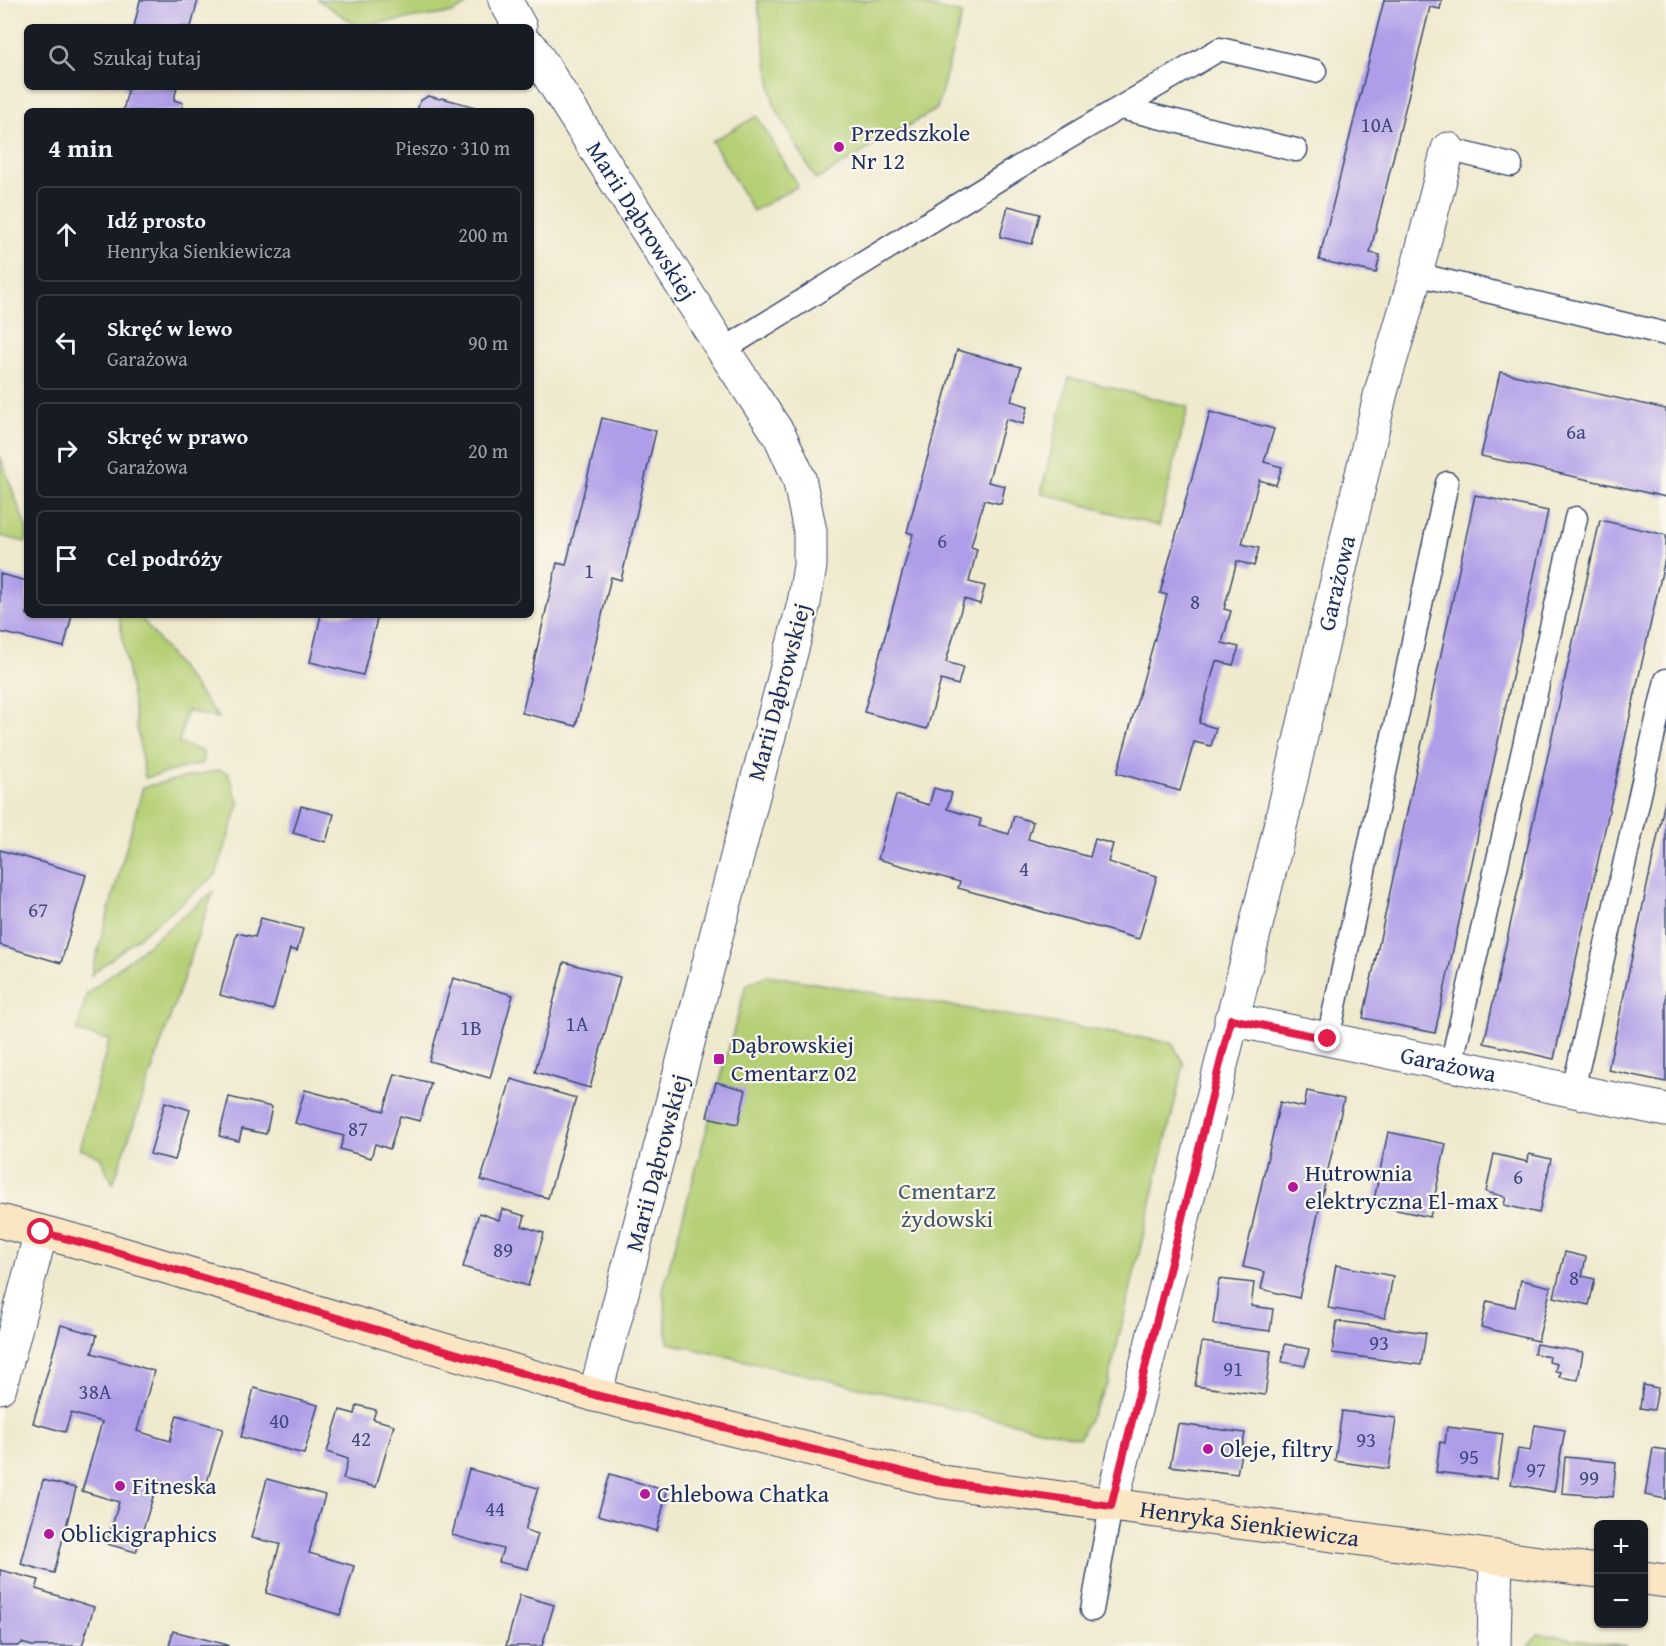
<!DOCTYPE html>
<html lang="pl">
<head>
<meta charset="utf-8">
<style>
  :root { --surface:#171b24; --page:#20242c; --text:#f1f3f6; --muted:#9ea1a6; --line:#363941 }
  body { margin:0; font-family:"Gentium Book Plus",serif; background:var(--page); color:var(--text) }
  .controls { position:absolute; right:18px; bottom:18px; display:grid; overflow:hidden; border-radius:9px; box-shadow:0 2px 4px #0004 }
  .controls button { width:54px; height:54px; display:grid; place-items:center; padding:0; border:0; border-bottom:2px solid var(--line); background:var(--surface); color:var(--text); font:30px sans-serif }
  .stop { position:absolute; width:18px; height:18px; margin:-14px; border:4px solid #e11d48; border-radius:50%; background:#fff }
  .stop.end { background:#e11d48; border-color:#fff; box-shadow:0 2px 6px #0008 }
  .list { margin:0; padding:0; list-style:none }
  h2 { display:flex; justify-content:space-between; align-items:center; height:78px; margin:0; padding:0 24px; font-size:26px }
  h2 small { font-size:20px; font-weight:400; color:var(--muted) }
  .list li { display:grid; grid-template-columns:39px 1fr auto; gap:18px; align-items:center; box-sizing:border-box; height:96px; margin:0 12px 12px; padding:0 12px; border:2px solid var(--line); border-radius:9px }
  .list b { display:block; font-size:22px; white-space:nowrap }
  .list p { margin:0; font-size:20px; white-space:nowrap; color:var(--muted) }
  .list em { font-size:20px; font-style:normal; color:var(--muted) }
  .icon { flex:none; width:33px; height:33px; fill:none; stroke:currentColor; stroke-width:2; stroke-linecap:round; stroke-linejoin:round }
  .map { position:relative; flex:none; width:1666px; height:1646px; overflow:hidden }
  .search { position:absolute; background:var(--surface); box-shadow:0 2px 4px #0004; left:24px; top:24px; width:510px; height:66px; display:flex; align-items:center; gap:15px; box-sizing:border-box; padding:0 21px; border-radius:9px; color:var(--muted); font-size:22px }
  .panel { position:absolute; background:var(--surface); box-shadow:0 2px 4px #0004; left:24px; top:108px; width:510px; height:510px; border-radius:9px }
  .map>svg:first-child { display:block }
</style>
</head>
<body>
<div class="map">
<svg width="1666" height="1646" viewBox="0 0 1666 1646">
  <rect width="100%" height="100%" fill="#fbf7ec"/>
  <filter id="ink" filterUnits="userSpaceOnUse"><feTurbulence type="fractalNoise" baseFrequency=".0167" numOctaves="2"/><feDisplacementMap in="SourceGraphic" scale="12" xChannelSelector="R" yChannelSelector="G"/><feConvolveMatrix kernelMatrix="1 2 1 2 8 2 1 2 1" color-interpolation-filters="sRGB"/></filter>
  <filter id="wash" filterUnits="userSpaceOnUse"><feTurbulence type="fractalNoise" baseFrequency=".008" numOctaves="4" result="noise"/><feDisplacementMap in="SourceGraphic" scale="24" xChannelSelector="R" yChannelSelector="G"/><feGaussianBlur stdDeviation="1.35" result="paint"/><feColorMatrix in="noise" values="0 0 0 0 0 0 0 0 0 0 0 0 0 0 0 0 0 1.4 0 .05"/><feComposite in="paint" operator="in"/></filter>
  <g filter="url(#wash)">
    <rect width="100%" height="100%" fill="#efe9cd"/>
    <g fill="#b5cf74" stroke="#687f69" stroke-width="1.5">
      <path d="M318,0h152l-5,6 -13,7 -94,13z"/>
      <path d="M757,0h144l61,14 -25,95 -121,71 -42,-75z"/>
      <path d="M757,116l41,70 -45,25 -41,-70z"/>
      <path d="M1069,377l119,30 -29,119 -118,-33z"/>
      <path d="M0,456l27,74v9l-2,3 -25,-6z"/>
      <path d="M119,615h20l80,103 -33,-7 -7,33 24,7v12l-58,15z"/>
      <path d="M219,770l9,3 11,31 -23,71 -125,100 52,-188z"/>
      <path d="M213,892l-100,292 -13,-27 -20,-8 29,-109 -32,-8 10,-38z"/>
      <path d="M767,975l405,68 12,21 -76,319 -29,55 -411,-95 -5,-53 83,-305z"/>
      <path d="M1538,1634l89,12h-99z"/>
    </g>
    <g id="blocks">
      <g fill="#ae9de8">
        <path d="M140,0h58l-7,27h-57z"/>
        <path d="M1384,0h58l-2,9 -10,-2 -60,246 10,2 -4,18 -57,-13z"/>
        <path d="M120,87h57l-3,13 9,3 -2,8h-58l5,-21z"/>
        <path d="M428,96l12,3 2,-1 33,9 3,4h-61l3,-10z"/>
        <path d="M1008,206l32,8 -8,30 -32,-7z"/>
        <path d="M957,350l64,17 -10,34 17,5 -5,18 -17,-5 -18,63 17,4 -4,18 -17,-4 -13,47 6,2 -8,33 16,4 -5,18 -16,-5 -18,63 17,5 -5,18 -17,-5 -14,49 -63,-17 49,-178 -6,-2z"/>
        <path d="M1500,372l166,37v88l-185,-41z"/>
        <path d="M1210,412l64,17 -10,33 18,5 -6,18 -17,-5 -17,64 17,4 -5,18 -17,-5 -13,48 7,2 -9,32 17,4 -6,18 -17,-4 -17,62 17,5 -5,18 -17,-4 -14,49 -63,-18 50,-178 -7,-2z"/>
        <path d="M602,418l54,13 -35,149 -10,-3 -35,149 -54,-13 35,-150 9,2z"/>
        <path d="M1475,495l73,16 -113,522 -72,-15z"/>
        <path d="M1600,520l66,15v19l-112,505 -70,-16z"/>
        <path d="M0,574l27,7v34h45l-8,32 -64,-15z"/>
        <path d="M321,615h57l-15,60 -53,-13z"/>
        <path d="M934,788l18,5 -5,16 34,10 -2,7 30,8 5,-18 19,6 -5,17 62,18 5,-18 18,5 -5,18 49,14 -18,63 -181,-51 2,-6 -82,-23 18,-64 33,10z"/>
        <path d="M1665,801h1v281l-58,-12z"/>
        <path d="M301,806l33,8 -8,28 -33,-9z"/>
        <path d="M0,850l86,25 -25,88 -61,-18z"/>
        <path d="M261,918l42,11 -6,22 -7,-2 -17,61 -53,-15 17,-62 18,4z"/>
        <path d="M564,962l56,15 -30,111 -55,-16z"/>
        <path d="M453,978l60,17 -23,83 -61,-17z"/>
        <path d="M395,1074l36,9 -11,38 -20,-5 -10,33 -15,-5 -4,14 -31,-9 4,-13 -49,-13 10,-33 79,21z"/>
        <path d="M511,1079l65,19 -28,100 -67,-18z"/>
        <path d="M716,1082l30,8 -8,34 -31,-7z"/>
        <path d="M1307,1091l37,8 -45,199 -38,-9 4,-17 -22,-5 37,-165 24,5z"/>
        <path d="M229,1097l43,10 -6,27 -24,-5 -3,12 -20,-5z"/>
        <path d="M165,1102l25,8 -15,50 -25,-6z"/>
        <path d="M1388,1132l58,12 -16,73 -57,-12z"/>
        <path d="M1494,1154l34,8 1,-8 22,5 -12,54 -35,-8 2,-8 -20,-5z"/>
        <path d="M502,1209l23,7 -3,10 22,7 -16,53 -65,-19 16,-54 20,7z"/>
        <path d="M1565,1252l21,5 -4,19 13,3 -6,26 -35,-8z"/>
        <path d="M1336,1265l57,11 -8,42 -57,-10z"/>
        <path d="M1219,1279l35,4 -3,23 22,3 -3,22 -57,-7z"/>
        <path d="M1521,1280l30,7 -13,54 -57,-14 6,-26 28,6z"/>
        <path d="M1337,1321l89,12 -5,32 -89,-12z"/>
        <path d="M61,1325l36,10 -5,18 62,18 -17,60 33,10 7,-26 46,14 -20,66 -45,-14 -22,71 -29,-8 12,-42 -37,-11 20,-69 -31,-9 -6,19 -32,-9z"/>
        <path d="M1202,1342l69,9 -6,44 -70,-9z"/>
        <path d="M1285,1344l24,5 -4,17 -23,-4z"/>
        <path d="M1536,1344l47,8 -5,28 -19,-3 2,-5 -6,-1 2,-7 -8,-2 1,-5 -16,-3z"/>
        <path d="M1643,1385l15,3 -4,22 -14,-2z"/>
        <path d="M254,1388l64,17 -14,49 -63,-17z"/>
        <path d="M357,1405l19,5 -3,9 21,6 -18,62 -33,-8 5,-20 -21,-7 13,-42 15,4z"/>
        <path d="M1342,1411l54,7 -7,51 -54,-8z"/>
        <path d="M1178,1424l67,9 -8,41 -67,-8z"/>
        <path d="M1535,1425l30,5 -11,62 -43,-8 7,-35 12,2z"/>
        <path d="M1447,1427l56,7 -6,45 -61,-7 4,-30 5,1z"/>
        <path d="M1653,1448l13,2v49l-21,-4z"/>
        <path d="M1565,1457l51,5 -3,35 -51,-4z"/>
        <path d="M469,1469l69,19 -13,42 13,4 -10,35 -29,-7 4,-13 -51,-14z"/>
        <path d="M610,1474l57,17 -10,40 -59,-16z"/>
        <path d="M267,1479l58,16 -16,58 45,13 -14,49 -74,-22 14,-49 -29,-6z"/>
        <path d="M43,1480l33,8 -22,85 -33,-9z"/>
        <path d="M0,1570l39,10 -3,9 58,18 -12,39h-50l-10,-3 -4,3h-18z"/>
        <path d="M520,1595l34,10 -12,41h-36z"/>
        <path d="M173,1631l55,14v1h-59z"/>
      </g>
    </g>
  </g>
  <g filter="url(#ink)">
    <use href="#blocks" fill-opacity="0" stroke="#3b4b6f" stroke-width="1.5"/>
    <g fill="none" stroke-linecap="round" stroke-linejoin="round">
      <defs>
        <g id="lane">
          <path d="M1121,108l175,42"/>
          <path d="M1448,149l63,16"/>
          <path d="M1416,274l250,60"/>
          <path d="M723,350l294,-182 203,-119 95,22"/>
          <path d="M1328,1039l119,-556"/>
          <path d="M1451,1065l125,-547"/>
          <path d="M1573,1090l93,-410"/>
          <path d="M1092,1610l19,-104"/>
        </g>
        <g id="street">
          <path d="M505,0l15,27"/>
          <path id="s1" d="M531,47l192,303 57,86 19,42 11,53v35l-6,37 -209,792"/>
          <path id="s2" d="M1231,1019l435,91"/>
          <path d="M0,1387l41,-155"/>
          <path id="s3" d="M1111,1506l162,-649 108,-465 35,-118 32,-125"/>
          <path d="M1494,1646l2,-89"/>
        </g>
        <g id="secondary">
          <path id="s4" d="M0,1221l106,28 489,146 348,87 655,89"/>
          <path d="M1644,1578l22,3"/>
        </g>
      </defs>
      <use href="#lane" stroke="#3b4b6f" stroke-width="25"/>
      <use href="#street" stroke="#3b4b6f" stroke-width="35"/>
      <use href="#secondary" stroke="#3b4b6f" stroke-width="35"/>
      <use href="#lane" stroke="#fff" stroke-width="22"/>
      <use href="#street" stroke="#fff" stroke-width="33"/>
      <use href="#secondary" stroke="#fbe6c4" stroke-width="33"/>
    </g>
  </g>
  <g fill="none" stroke-linecap="round" stroke-linejoin="round" filter="url(#ink)">
    <path stroke="#e11d48" stroke-width="8" d="M41,1232l65,17 489,146 348,87 168,24 120,-487 97,20"/>
  </g>
  <g fill="#b5179e" stroke="#fbf7ec" stroke-width="2">
    <circle cx="839" cy="147" r="6"/>
    <rect x="713" y="1053" width="12" height="12" rx="3"/>
    <circle cx="1293" cy="1187" r="6"/>
    <circle cx="1208" cy="1449" r="6"/>
    <circle cx="120" cy="1486" r="6"/>
    <circle cx="645" cy="1494" r="6"/>
    <circle cx="49" cy="1534" r="6"/>
  </g>
  <g text-anchor="middle" stroke-width="4.5" stroke-linejoin="round" paint-order="stroke">
    <g font-size="21" fill="#404a80">
      <text x="1377" y="132">10A</text>
      <text x="1576" y="439">6a</text>
      <text x="942" y="548">6</text>
      <text x="589" y="578">1</text>
      <text x="1195" y="609">8</text>
      <text x="1024" y="876">4</text>
      <text x="38" y="917">67</text>
      <text x="577" y="1031">1A</text>
      <text x="471" y="1035">1B</text>
      <text x="358" y="1136">87</text>
      <text x="1518" y="1184">6</text>
      <text x="503" y="1257">89</text>
      <text x="1574" y="1285">8</text>
      <text x="1379" y="1350">93</text>
      <text x="1233" y="1376">91</text>
      <text x="95" y="1399">38A</text>
      <text x="279" y="1428">40</text>
      <text x="361" y="1446">42</text>
      <text x="1366" y="1447">93</text>
      <text x="1469" y="1464">95</text>
      <text x="1536" y="1477">97</text>
      <text x="1589" y="1485">99</text>
      <text x="495" y="1516">44</text>
    </g>
    <g font-size="24" fill="#1b2f5e" stroke="#fbf7ec" text-anchor="start">
      <text x="851" y="141">Przedszkole<tspan x="851" dy="28">Nr 12</tspan></text>
      <text x="731" y="1053">Dąbrowskiej<tspan x="731" dy="28">Cmentarz 02</tspan></text>
      <text x="1305" y="1181">Hutrownia<tspan x="1305" dy="28">elektryczna El-max</tspan></text>
      <text x="1220" y="1457">Oleje, filtry</text>
      <text x="132" y="1494">Fitneska</text>
      <text x="657" y="1502">Chlebowa Chatka</text>
      <text x="61" y="1542">Oblickigraphics</text>
    </g>
    <g font-size="24" fill="#1b2f5e" stroke="#fbf7ec">
      <text dy="8" stroke="none"><textPath href="#s1" startOffset="206">Marii Dąbrowskiej</textPath></text>
      <text dy="8" stroke="none"><textPath href="#s3" startOffset="950">Garażowa</textPath></text>
      <text transform="translate(779 692) rotate(-75)" y="8">Marii Dąbrowskiej</text>
      <text dy="8" stroke="none"><textPath href="#s2" startOffset="222">Garażowa</textPath></text>
      <text transform="translate(657 1163) rotate(-75)" y="8">Marii Dąbrowskiej</text>
      <text dy="8" stroke="none"><textPath href="#s4" startOffset="1288">Henryka Sienkiewicza</textPath></text>
    </g>
    <g font-size="24" fill="#425764" stroke="#fbf7ec">
      <text x="947" y="1199">Cmentarz<tspan x="947" dy="28">żydowski</tspan></text>
    </g>
  </g>
</svg>
<div class="controls">
<button>+</button>
<button>−</button>
</div>
<div class="stop" style="left:41px;top:1232px"></div>
<div class="stop end" style="left:1328px;top:1039px"></div>
<div class="search"><svg class="icon" aria-label="search" viewBox="0 0 24 24"><circle cx="10" cy="10" r="6"/><path d="M15 15l6 6"/></svg>Szukaj tutaj</div>
<section class="panel">
<h2>4 min<small>Pieszo · 310 m</small></h2>
<ul class="list">
<li><svg class="icon" aria-label="ahead" viewBox="0 0 24 24"><path d="M12 20V5M6 11l6-6 6 6"/></svg><div><b>Idź prosto</b><p>Henryka Sienkiewicza</p></div><em>200 m</em></li>
<li><svg class="icon" aria-label="left" viewBox="0 0 24 24"><path d="M17 20v-9H6M10 6l-5 5 5 5"/></svg><div><b>Skręć w lewo</b><p>Garażowa</p></div><em>90 m</em></li>
<li><svg class="icon" aria-label="right" viewBox="0 0 24 24"><path d="M7 20v-9h11M14 6l5 5-5 5"/></svg><div><b>Skręć w prawo</b><p>Garażowa</p></div><em>20 m</em></li>
<li><svg class="icon" aria-label="arrive" viewBox="0 0 24 24"><path d="M6 21V4h12l-3 4 3 4H6"/></svg><div><b>Cel podróży</b></div></li>
</ul>
</section>
</div>
</body>
</html>
